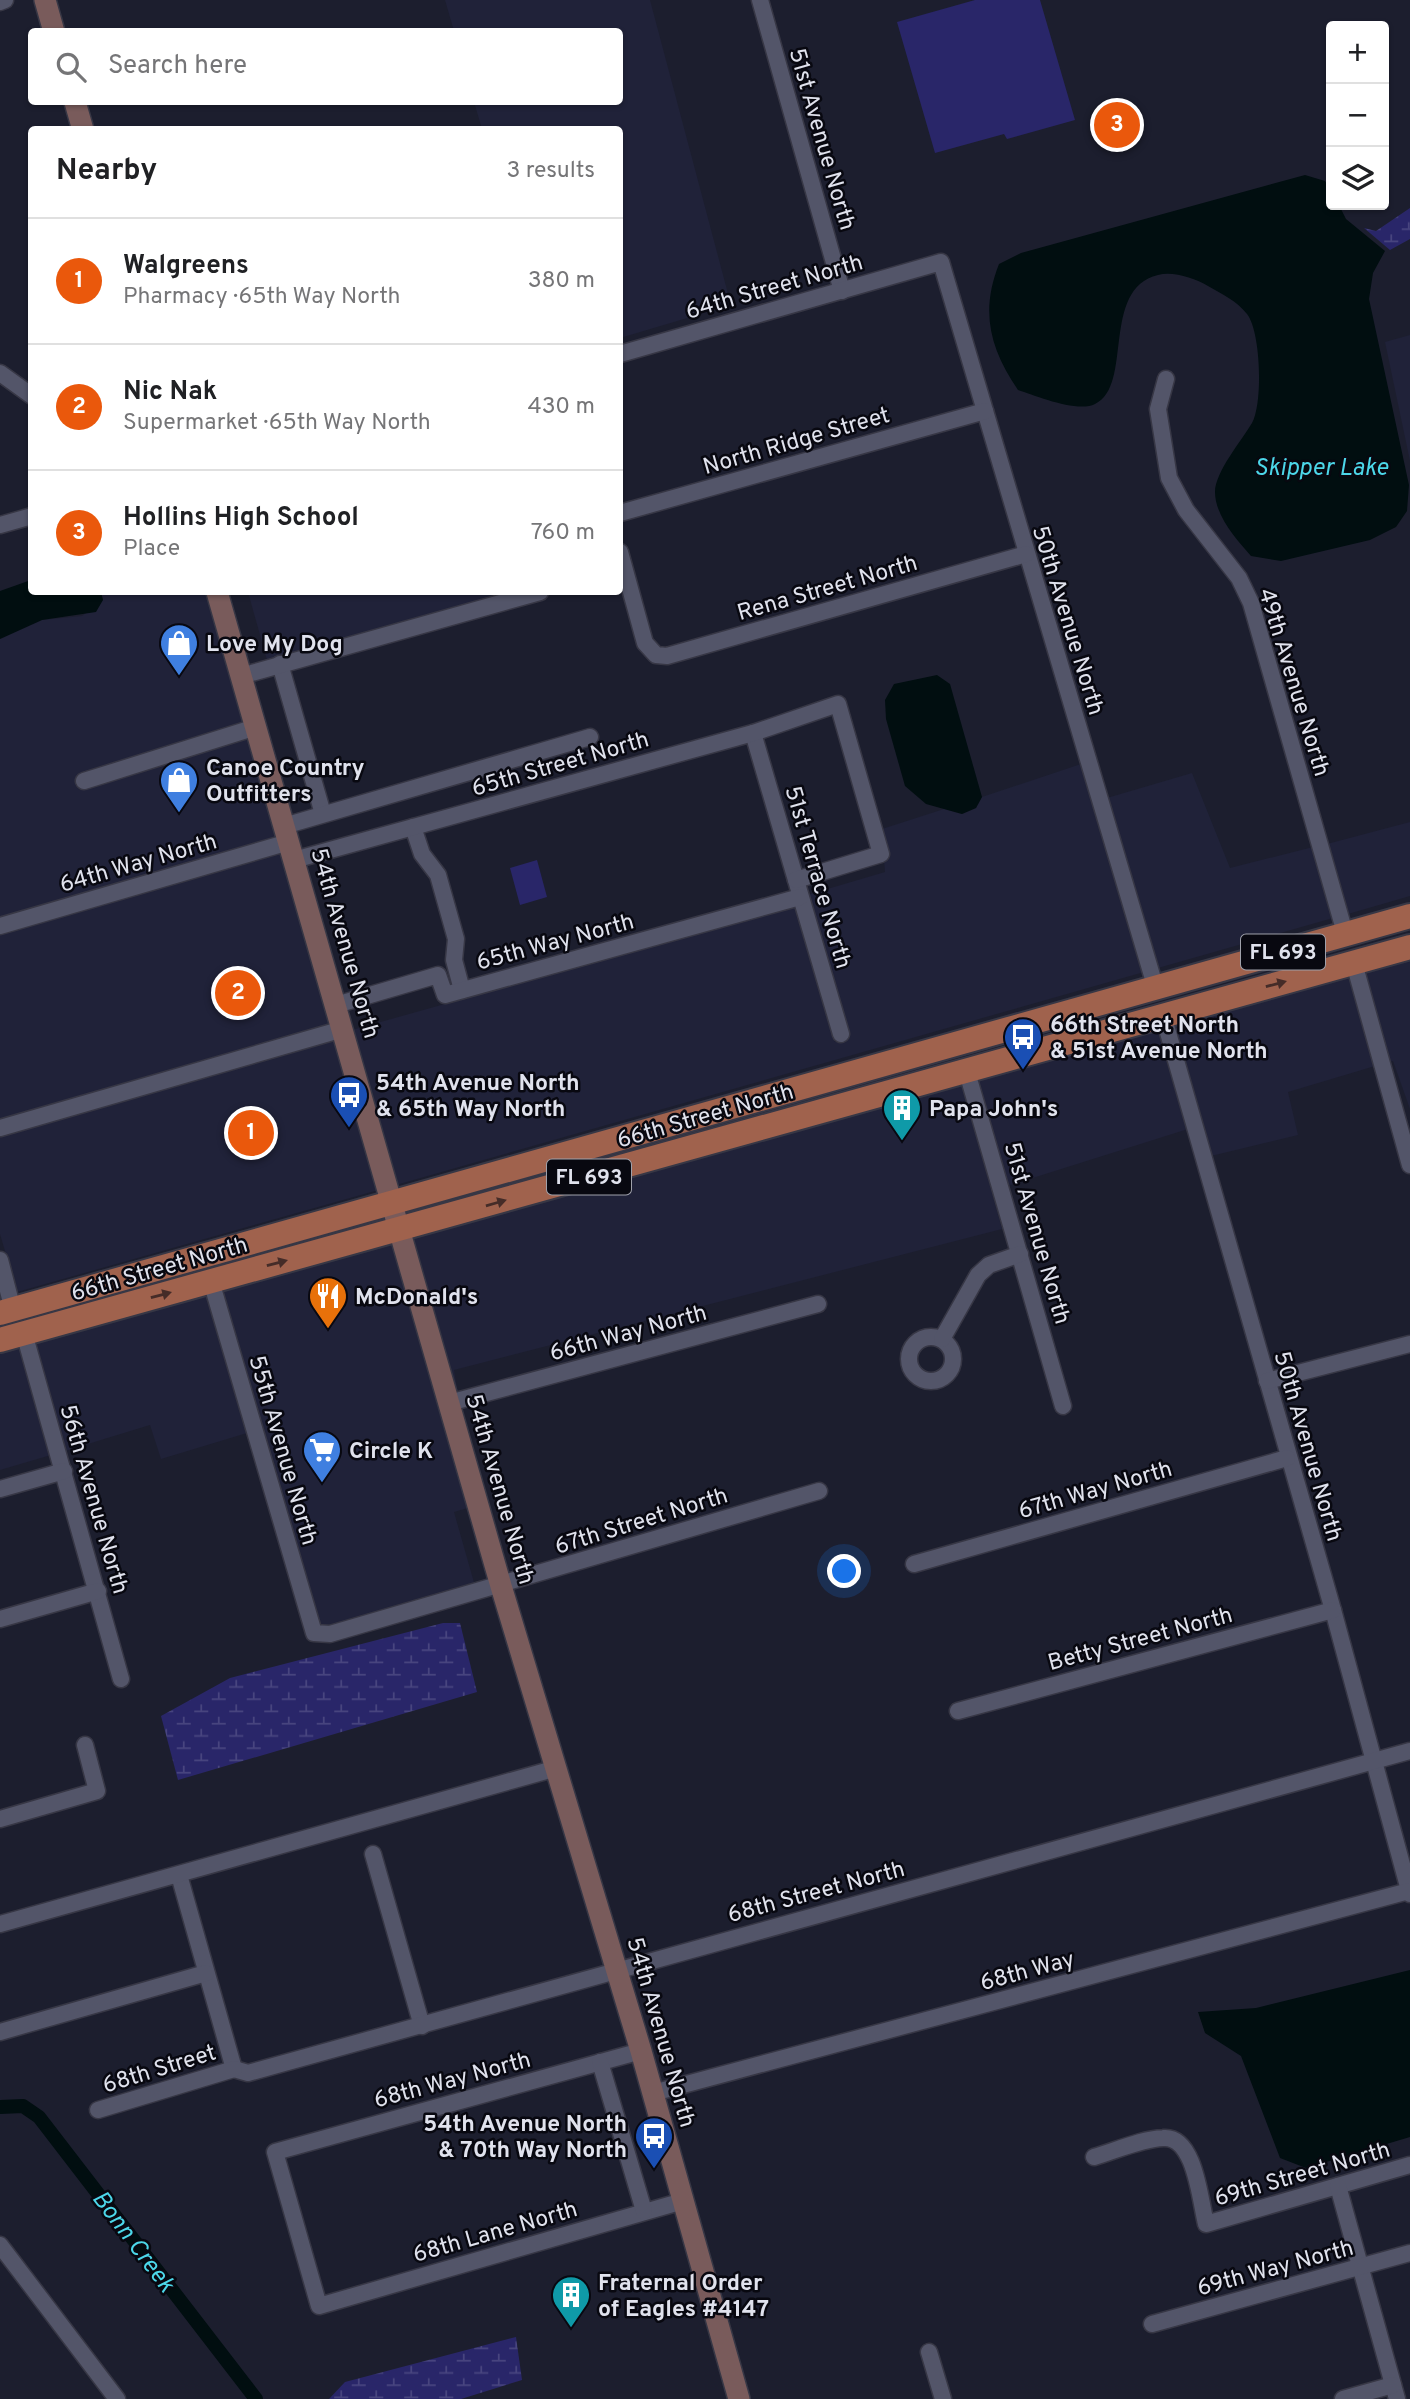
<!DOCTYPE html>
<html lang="en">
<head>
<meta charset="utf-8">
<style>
  :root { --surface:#fff; --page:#f2f2f2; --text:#202124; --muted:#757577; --line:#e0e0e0; --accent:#ea580c }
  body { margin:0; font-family:Overpass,sans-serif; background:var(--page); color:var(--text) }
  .controls { position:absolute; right:21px; top:21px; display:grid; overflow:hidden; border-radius:7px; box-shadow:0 2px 5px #0004 }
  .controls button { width:63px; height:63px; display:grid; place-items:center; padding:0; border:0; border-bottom:2px solid var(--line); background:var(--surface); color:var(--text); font:35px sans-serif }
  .you { position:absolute; left:845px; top:1572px; width:24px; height:24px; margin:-18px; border:5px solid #fff; border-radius:50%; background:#1a73e8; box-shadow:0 0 0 10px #1a73e833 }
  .badge { display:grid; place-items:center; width:46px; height:46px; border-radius:50%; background:var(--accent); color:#fff; font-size:23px; font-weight:700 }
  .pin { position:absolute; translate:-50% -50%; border:4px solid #fff; box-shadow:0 2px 7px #0006 }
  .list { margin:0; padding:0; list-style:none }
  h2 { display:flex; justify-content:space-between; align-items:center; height:91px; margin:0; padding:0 28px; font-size:30px }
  h2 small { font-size:23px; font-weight:400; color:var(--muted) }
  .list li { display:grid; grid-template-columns:46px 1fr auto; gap:21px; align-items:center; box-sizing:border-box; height:126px; padding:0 28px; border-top:2px solid var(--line) }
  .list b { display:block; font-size:26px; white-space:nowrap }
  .list p { margin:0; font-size:23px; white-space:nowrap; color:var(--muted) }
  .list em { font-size:23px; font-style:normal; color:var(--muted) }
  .icon { flex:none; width:38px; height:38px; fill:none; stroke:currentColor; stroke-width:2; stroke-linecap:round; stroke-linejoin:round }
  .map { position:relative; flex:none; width:1410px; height:2399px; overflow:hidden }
  .search { position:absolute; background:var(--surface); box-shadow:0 2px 5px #0004; left:28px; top:28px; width:595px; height:77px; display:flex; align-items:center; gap:18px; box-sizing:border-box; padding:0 24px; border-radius:7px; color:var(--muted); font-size:26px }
  .panel { position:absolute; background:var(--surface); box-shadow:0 2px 5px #0004; left:28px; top:126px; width:595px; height:469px; border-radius:7px }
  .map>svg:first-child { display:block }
</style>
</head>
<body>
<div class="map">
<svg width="1410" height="2399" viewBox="0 0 1410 2399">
  <defs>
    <pattern id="wetland-marsh" width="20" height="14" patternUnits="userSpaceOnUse" patternTransform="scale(1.75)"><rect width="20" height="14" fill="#292669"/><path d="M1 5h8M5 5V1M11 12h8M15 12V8" fill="none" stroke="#48457f"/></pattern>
  </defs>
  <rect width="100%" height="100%" fill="#1c1e2e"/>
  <g fill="#202239">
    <path d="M445,0h205l81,305 -111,33v-208l-138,-1 -8,-27h146v-70l-166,-1z"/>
    <path d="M1410,335v126l-25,-119z"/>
    <path d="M101,592h108l38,131 -171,54 3,13 171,-54 30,102 -280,81v-280l42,-19 40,-4 21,-16z"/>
    <path d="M248,592h259l-240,68z"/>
    <path d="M1081,764l63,208 -748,213 -44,-155 443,-124 40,136 15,-4 -43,-143 78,-23 -1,-12 6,-2 -8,-29 62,-20 18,5 14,-6 6,-11z"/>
    <path d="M1192,773l38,95 83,-21 20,71 -175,50 -51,-170z"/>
    <path d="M1410,822v74l-62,18 -21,-70z"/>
    <path d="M284,851l50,174 -334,96v-188z"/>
    <path d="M1410,959v150l-17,-48 -4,1 -25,-90z"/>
    <path d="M1350,976l25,90 -87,26 10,43 -87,21 -38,-132z"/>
    <path d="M1159,1028l29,101 -181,57 -30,-108z"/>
    <path d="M338,1038l44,151 -365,103 -17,-58v-99z"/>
    <path d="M962,1082l40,147 -548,141 4,24 -3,1 -44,-159z"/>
    <path d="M396,1240l75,267 -17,5 21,74 -146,42 -9,-2 -99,-337z"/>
    <path d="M207,1293l40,140 -86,26 -11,-34 -85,26 -31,-109z"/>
    <path d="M20,1346l31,109 -51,15v-118z"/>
  </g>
  <g fill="#292669">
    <path d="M975,0h65l35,120 -68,19 -3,-5 -69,19 -38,-131z"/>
    <path d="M537,860l10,37 -27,8 -10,-37z"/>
  </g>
  <g fill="url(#wetland-marsh)">
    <path d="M1410,208v31l-20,11 -26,-22 12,3z"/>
    <path d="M443,1623h17l17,69 -299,88 -17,-64 69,-38z"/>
    <path d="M516,2337l6,43 -61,19h-132l16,-17z"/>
  </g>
  <g fill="#010e10">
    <path d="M1305,175l20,6 6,10v14h8l7,14 39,32 -12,22 -4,26 40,186 -2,26 -11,16 -26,13 -89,21 -30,-5c-14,-16 -36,-40 -36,-64 0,-20 27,-52 37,-69 11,-20 9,-91 -5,-109 -10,-13 -25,-20 -39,-28 -14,-8 -35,-15 -50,-11 -58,14 -24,111 -63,129 -17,9 -59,-8 -77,-14 -28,-41 -38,-78 -19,-126l22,-11z"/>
    <path d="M31,580l1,12h69l2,8 -7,12 -54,8 -42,19v-48z"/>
    <path d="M937,675l13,9 32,113 -6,11 -14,6 -36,-10 -21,-18 -19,-67 -1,-19 9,-16z"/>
    <path d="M1410,1970v167l-104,31 -26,-10 -39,-102 -36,-23 -7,-21 58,-4z"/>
  </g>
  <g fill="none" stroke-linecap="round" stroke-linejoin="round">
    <path stroke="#010e10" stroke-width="14" d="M0,2107l23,-1 16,11 217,282"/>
    <defs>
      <g id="street">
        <path d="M760,0l82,291"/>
        <path d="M0,2l5,-2"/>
        <path d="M620,354l321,-92 215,727"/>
        <path d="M0,373l32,23"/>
        <path d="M1166,379l-8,30 11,69 17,32 53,68 12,25 94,330"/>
        <path d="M620,513l365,-102"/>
        <path d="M0,525l32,-9"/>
        <path d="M620,552l25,91 11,12 11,1 359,-102"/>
        <path d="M280,664l43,150"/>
        <path d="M241,676l299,-84"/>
        <path d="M753,733l88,301"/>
        <path d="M84,781l172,-54"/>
        <path d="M284,826l306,-89"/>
        <path d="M413,827l9,27 16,21 18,64 -2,21 8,30"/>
        <path d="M294,860l459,-127 85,-29 43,150 -85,26"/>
        <path d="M0,926l289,-84"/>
        <path d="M1354,963l56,202"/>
        <path d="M336,1005l102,-30 7,20 355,-98"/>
        <path d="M1163,1015l170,595 77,284"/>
        <path d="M967,1072l96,334"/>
        <path d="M0,1128l343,-99"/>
        <path d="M0,1260l13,50"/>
        <path d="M211,1281l103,352 16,1 489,-143"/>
        <path d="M24,1333l97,346"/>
        <circle cx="931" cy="1359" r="22"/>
        <path d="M942,1339l36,-64 11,-10 31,-11"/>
        <path d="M1267,1381l143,-37"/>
        <path d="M449,1403l369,-99"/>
        <path d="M0,1489l64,-18"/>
        <path d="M914,1564l373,-106"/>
        <path d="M0,1619l98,-28"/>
        <path d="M958,1711l375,-101"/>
        <path d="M0,1819l97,-28 -12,-46"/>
        <path d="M373,1854l49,172"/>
        <path d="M179,1875l55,194"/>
        <path d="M0,1924l557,-156"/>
        <path d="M0,2032l206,-59"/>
        <path d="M641,2051l-366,101 44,154 364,-105"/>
        <path d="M600,2062l44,149"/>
        <path d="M234,2069l14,4 1162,-322"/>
        <path d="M653,2093l756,-202"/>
        <path d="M98,2110l136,-41"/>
        <path d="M1094,2157c21,-6 47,-18 69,-19 32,-3 37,62 43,86l204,-59"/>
        <path d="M1338,2186l59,213"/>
        <path d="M0,2245l117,154"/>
        <path d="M1152,2324l258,-71"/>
        <path d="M929,2352l14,47"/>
        <path d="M1343,2399l50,-14"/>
      </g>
      <g id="secondary">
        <path d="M45,0l9,32"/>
        <path d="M75,102l8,28"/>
        <path d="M217,592l284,994 140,465 98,348"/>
      </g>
      <g id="primary">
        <path d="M0,1313l1410,-397"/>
        <path d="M0,1340l1410,-393"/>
      </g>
    </defs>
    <use href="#street" stroke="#373745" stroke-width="19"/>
    <use href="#secondary" stroke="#373745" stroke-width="24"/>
    <use href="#primary" stroke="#373745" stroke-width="28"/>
    <use href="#street" stroke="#535569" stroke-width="16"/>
    <use href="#secondary" stroke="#795b5b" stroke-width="21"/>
    <use href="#primary" stroke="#a0624d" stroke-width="24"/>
  </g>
  <defs><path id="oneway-solid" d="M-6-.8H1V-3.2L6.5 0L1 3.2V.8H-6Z" transform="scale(1.75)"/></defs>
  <g fill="#452c28">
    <use href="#oneway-solid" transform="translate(1276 984) rotate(-15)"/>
    <use href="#oneway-solid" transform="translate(496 1203) rotate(-16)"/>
    <use href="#oneway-solid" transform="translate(277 1263) rotate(-15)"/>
    <use href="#oneway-solid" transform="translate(161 1295) rotate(-15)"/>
  </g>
  <defs>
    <symbol id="shop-pin" viewBox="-11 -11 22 30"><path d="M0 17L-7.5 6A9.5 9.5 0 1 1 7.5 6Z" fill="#3f7fe0" stroke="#080810"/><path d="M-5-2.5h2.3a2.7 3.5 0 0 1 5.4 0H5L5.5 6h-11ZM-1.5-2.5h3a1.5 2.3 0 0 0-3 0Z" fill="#fff"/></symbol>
    <symbol id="bus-pin" viewBox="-11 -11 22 30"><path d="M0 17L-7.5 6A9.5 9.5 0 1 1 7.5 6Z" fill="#1a4fb4" stroke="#080810"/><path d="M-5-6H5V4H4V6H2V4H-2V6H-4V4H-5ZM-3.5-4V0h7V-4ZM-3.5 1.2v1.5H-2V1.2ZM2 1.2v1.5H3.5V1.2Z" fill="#fff"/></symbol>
    <symbol id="building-pin" viewBox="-11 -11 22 30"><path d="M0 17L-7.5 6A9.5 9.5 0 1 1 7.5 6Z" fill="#0f9aa8" stroke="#080810"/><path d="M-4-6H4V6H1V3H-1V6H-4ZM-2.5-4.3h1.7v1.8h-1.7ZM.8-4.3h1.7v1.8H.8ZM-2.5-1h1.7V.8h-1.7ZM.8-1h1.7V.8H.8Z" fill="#fff"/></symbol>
    <symbol id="restaurant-pin" viewBox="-11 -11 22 30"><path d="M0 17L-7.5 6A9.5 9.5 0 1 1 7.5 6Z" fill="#e8710a" stroke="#080810"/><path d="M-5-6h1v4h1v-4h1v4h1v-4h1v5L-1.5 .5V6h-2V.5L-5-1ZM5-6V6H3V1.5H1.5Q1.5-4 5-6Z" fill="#fff"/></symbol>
    <symbol id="supermarket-pin" viewBox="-11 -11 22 30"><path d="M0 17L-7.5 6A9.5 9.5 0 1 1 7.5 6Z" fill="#3f7fe0" stroke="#080810"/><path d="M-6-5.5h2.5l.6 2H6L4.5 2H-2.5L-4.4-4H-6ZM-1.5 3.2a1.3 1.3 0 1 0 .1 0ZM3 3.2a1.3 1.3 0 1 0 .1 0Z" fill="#fff"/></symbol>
  </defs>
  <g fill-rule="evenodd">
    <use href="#shop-pin" x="157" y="621" width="44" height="60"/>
    <use href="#shop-pin" x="157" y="758" width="44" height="60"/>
    <use href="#bus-pin" x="1001" y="1015" width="44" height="60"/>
    <use href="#bus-pin" x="327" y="1073" width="44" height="60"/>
    <use href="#building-pin" x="880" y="1086" width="44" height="60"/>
    <use href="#restaurant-pin" x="306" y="1274" width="44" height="60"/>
    <use href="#supermarket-pin" x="300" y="1428" width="44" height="60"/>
    <use href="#bus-pin" x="632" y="2114" width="44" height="60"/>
    <use href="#building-pin" x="549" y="2273" width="44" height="60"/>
  </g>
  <g text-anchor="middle" stroke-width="5" stroke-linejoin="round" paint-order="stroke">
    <g fill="#080810" stroke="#9fa1ab" stroke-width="2">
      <rect x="1241" y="934.5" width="84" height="35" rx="5"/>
      <rect x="547" y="1159.5" width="84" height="35" rx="5"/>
    </g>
    <g font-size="21" font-weight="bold" fill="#e0e2ed">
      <text x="1283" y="959">FL 693</text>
      <text x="589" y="1184">FL 693</text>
    </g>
    <g font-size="23" fill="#e0e2ed" stroke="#080810">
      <text transform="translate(823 139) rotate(74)" y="8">51st Avenue North</text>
      <text transform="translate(774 286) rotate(-16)" y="8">64th Street North</text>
      <text transform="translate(796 440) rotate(-16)" y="8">North Ridge Street</text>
      <text transform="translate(827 587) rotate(-16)" y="8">Rena Street North</text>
      <text transform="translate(1069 620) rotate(73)" y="8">50th Avenue North</text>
      <text transform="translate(1295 682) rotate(73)" y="8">49th Avenue North</text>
      <text transform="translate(560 763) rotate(-16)" y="8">65th Street North</text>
      <text transform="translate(138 862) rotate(-16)" y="8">64th Way North</text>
      <text transform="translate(819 877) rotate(74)" y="8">51st Terrace North</text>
      <text transform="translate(555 941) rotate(-15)" y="8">65th Way North</text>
      <text transform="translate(346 943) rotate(74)" y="8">54th Avenue North</text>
      <text transform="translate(705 1115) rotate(-16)" y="8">66th Street North</text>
      <text transform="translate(1038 1233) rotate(74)" y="8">51st Avenue North</text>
      <text transform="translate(159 1268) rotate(-16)" y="8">66th Street North</text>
      <text transform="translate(628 1332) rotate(-15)" y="8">66th Way North</text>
      <text transform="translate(1309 1446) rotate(74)" y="8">50th Avenue North</text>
      <text transform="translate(284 1450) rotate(74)" y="8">55th Avenue North</text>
      <text transform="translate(501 1489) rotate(74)" y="8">54th Avenue North</text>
      <text transform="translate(1095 1489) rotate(-16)" y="8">67th Way North</text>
      <text transform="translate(95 1499) rotate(74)" y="8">56th Avenue North</text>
      <text transform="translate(641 1520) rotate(-17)" y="8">67th Street North</text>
      <text transform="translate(1140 1638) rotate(-15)" y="8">Betty Street North</text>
      <text transform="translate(816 1891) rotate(-15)" y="8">68th Street North</text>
      <text transform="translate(1027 1970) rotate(-15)" y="8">68th Way</text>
      <text transform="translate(662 2032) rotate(74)" y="8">54th Avenue North</text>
      <text transform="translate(159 2068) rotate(-17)" y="8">68th Street</text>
      <text transform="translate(452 2079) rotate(-15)" y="8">68th Way North</text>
      <text transform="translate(1302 2173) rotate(-16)" y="8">69th Street North</text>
      <text transform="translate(495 2231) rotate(-16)" y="8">68th Lane North</text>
      <text transform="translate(1275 2267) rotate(-15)" y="8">69th Way North</text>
    </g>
    <g font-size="23" font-weight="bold" fill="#e0e2ed" stroke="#080810" text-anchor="start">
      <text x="206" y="651">Love My Dog</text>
      <text x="206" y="775">Canoe Country<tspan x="206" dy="26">Outfitters</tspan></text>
      <text x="1050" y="1032">66th Street North<tspan x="1050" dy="26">&amp; 51st Avenue North</tspan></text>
      <text x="376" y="1090">54th Avenue North<tspan x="376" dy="26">&amp; 65th Way North</tspan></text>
      <text x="929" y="1116">Papa John's</text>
      <text x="355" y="1304">McDonald's</text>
      <text x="349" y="1458">Circle K</text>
      <text x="627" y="2131" text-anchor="end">54th Avenue North<tspan x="627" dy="26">&amp; 70th Way North</tspan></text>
      <text x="598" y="2290">Fraternal Order<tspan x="598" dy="26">of Eagles #4147</tspan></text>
    </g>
    <g font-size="24" font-style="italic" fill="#4cd7e9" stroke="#080810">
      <text x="1321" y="475">Skipper Lake</text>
      <text transform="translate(134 2241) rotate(53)" y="8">Bonn Creek</text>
    </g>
  </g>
</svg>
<div class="controls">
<button>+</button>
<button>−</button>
<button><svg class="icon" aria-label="layers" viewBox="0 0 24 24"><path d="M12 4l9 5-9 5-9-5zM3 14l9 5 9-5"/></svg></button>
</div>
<div class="you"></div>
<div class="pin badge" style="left:251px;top:1133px">1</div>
<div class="pin badge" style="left:238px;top:993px">2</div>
<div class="pin badge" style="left:1117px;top:125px">3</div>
<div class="search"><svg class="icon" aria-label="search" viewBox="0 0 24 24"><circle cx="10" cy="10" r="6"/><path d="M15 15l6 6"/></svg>Search here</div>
<section class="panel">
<h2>Nearby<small>3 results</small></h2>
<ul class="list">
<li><span class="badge">1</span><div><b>Walgreens</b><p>Pharmacy · 65th Way North</p></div><em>380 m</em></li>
<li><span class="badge">2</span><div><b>Nic Nak</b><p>Supermarket · 65th Way North</p></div><em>430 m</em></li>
<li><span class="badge">3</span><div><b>Hollins High School</b><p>Place</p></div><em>760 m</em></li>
</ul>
</section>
</div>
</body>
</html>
